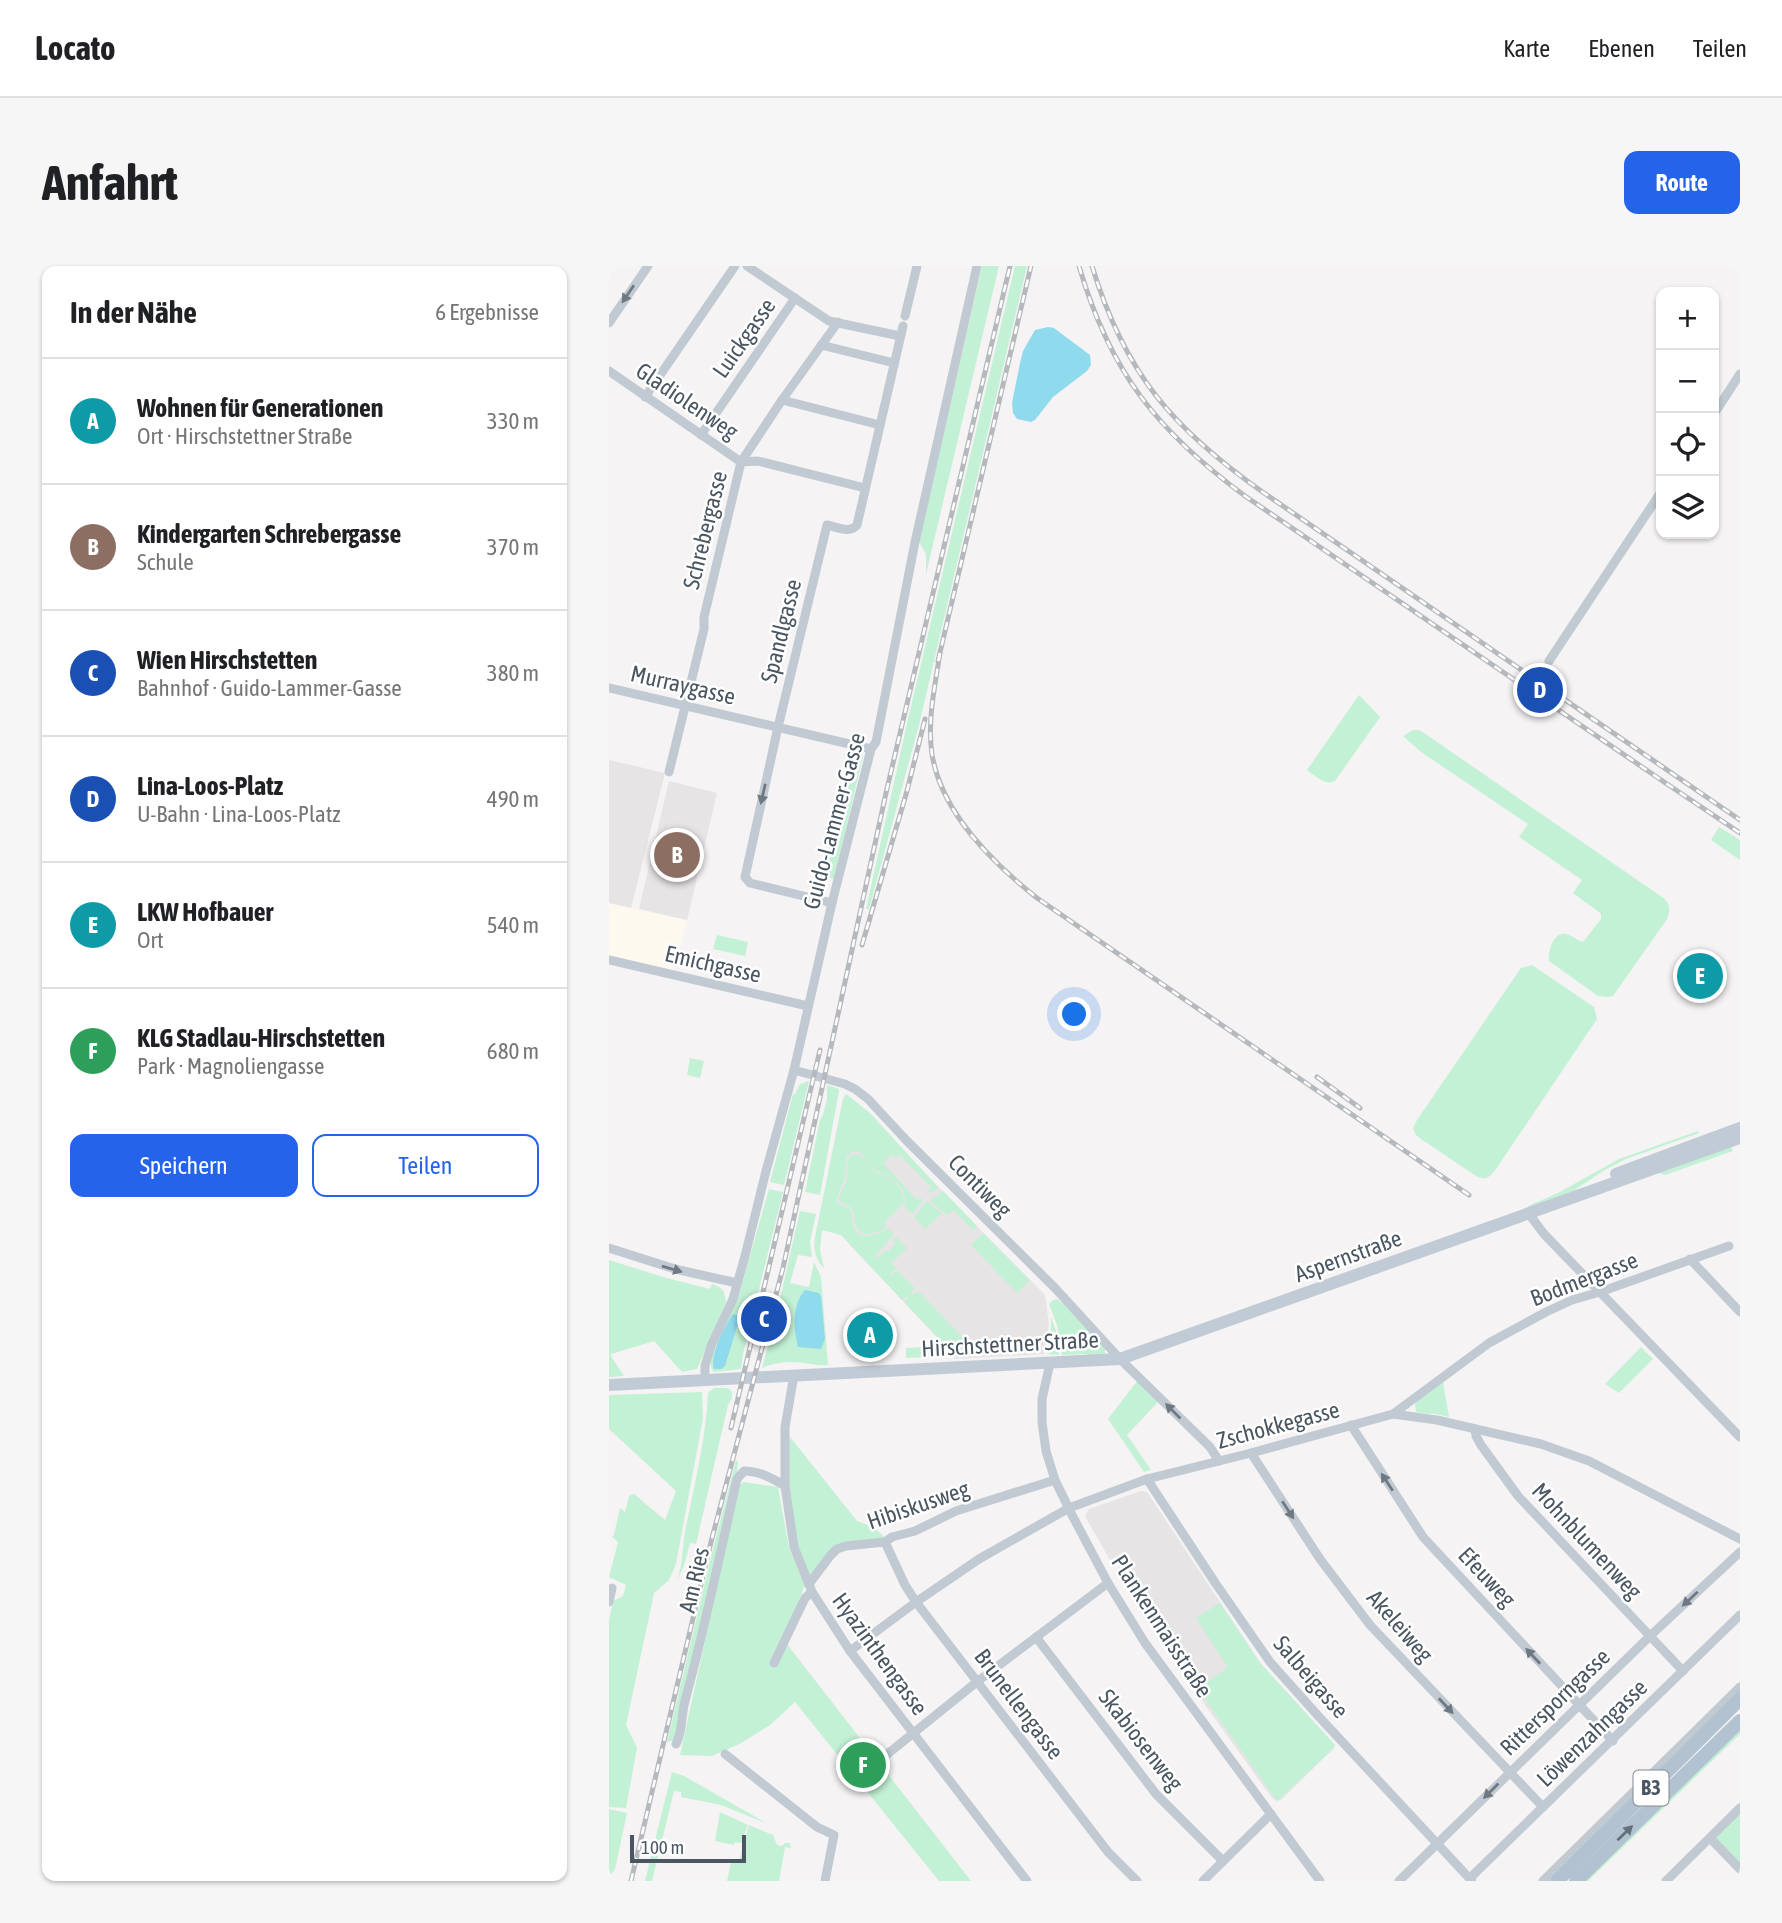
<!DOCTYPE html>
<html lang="de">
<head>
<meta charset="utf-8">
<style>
  :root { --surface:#fff; --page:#f6f6f6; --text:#202124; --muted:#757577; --line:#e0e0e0; --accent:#2563eb }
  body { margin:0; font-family:"Asap Condensed",sans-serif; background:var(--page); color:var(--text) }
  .controls { position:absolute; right:21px; top:21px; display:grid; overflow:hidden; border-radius:14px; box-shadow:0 2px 5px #0004 }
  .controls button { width:63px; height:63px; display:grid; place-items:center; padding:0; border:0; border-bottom:2px solid var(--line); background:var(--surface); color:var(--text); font:35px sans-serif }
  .scale { position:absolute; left:21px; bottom:18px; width:116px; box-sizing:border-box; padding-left:7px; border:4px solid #4a5661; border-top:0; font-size:19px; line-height:24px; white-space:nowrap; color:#4a5661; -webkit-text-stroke:5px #fff; paint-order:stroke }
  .you { position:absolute; left:466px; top:749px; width:24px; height:24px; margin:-18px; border:5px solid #fff; border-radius:50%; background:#1a73e8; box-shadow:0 0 0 10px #1a73e833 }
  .badge { display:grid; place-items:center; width:46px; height:46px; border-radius:50%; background:var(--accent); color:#fff; font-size:23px; font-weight:700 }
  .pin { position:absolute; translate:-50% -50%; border:4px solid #fff; box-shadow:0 2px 7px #0006 }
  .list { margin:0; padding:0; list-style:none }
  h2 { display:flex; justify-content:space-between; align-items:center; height:91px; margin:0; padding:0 28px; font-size:30px }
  h2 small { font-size:23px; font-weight:400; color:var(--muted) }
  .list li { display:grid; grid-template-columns:46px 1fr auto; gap:21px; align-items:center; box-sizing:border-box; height:126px; padding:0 28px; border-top:2px solid var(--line) }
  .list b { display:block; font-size:26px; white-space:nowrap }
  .list p { margin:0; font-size:23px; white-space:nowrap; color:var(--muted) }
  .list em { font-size:23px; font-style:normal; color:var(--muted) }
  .actions { display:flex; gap:14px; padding:21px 28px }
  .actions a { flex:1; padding:16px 0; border:2px solid var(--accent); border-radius:14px; text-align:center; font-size:24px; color:var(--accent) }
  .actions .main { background:var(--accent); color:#fff }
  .icon { flex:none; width:38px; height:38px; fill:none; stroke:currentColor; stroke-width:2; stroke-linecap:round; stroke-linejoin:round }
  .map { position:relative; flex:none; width:1131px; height:1615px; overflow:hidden; border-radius:14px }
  header { display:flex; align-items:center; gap:42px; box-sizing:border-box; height:98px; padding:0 35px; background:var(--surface); border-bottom:2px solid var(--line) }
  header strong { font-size:33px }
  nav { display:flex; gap:38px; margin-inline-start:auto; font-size:24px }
  .intro { display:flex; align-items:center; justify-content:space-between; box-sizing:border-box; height:168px; padding:0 42px }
  h1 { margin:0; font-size:49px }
  .button { padding:18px 32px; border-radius:14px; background:var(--accent); color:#fff; font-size:24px; font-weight:700 }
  main { display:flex; gap:42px; padding:0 42px }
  aside { flex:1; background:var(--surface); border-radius:14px; box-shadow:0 2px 5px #0004 }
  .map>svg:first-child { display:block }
</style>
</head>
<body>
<header>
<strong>Locato</strong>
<nav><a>Karte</a><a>Ebenen</a><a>Teilen</a></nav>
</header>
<div class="intro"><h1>Anfahrt</h1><a class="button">Route</a></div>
<main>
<aside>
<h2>In der Nähe<small>6 Ergebnisse</small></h2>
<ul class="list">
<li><span class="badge" style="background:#0f9aa8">A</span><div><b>Wohnen für Generationen</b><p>Ort · Hirschstettner Straße</p></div><em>330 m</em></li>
<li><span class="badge" style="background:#8d6e63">B</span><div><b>Kindergarten Schrebergasse</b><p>Schule</p></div><em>370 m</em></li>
<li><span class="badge" style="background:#1a4fb4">C</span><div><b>Wien Hirschstetten</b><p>Bahnhof · Guido-Lammer-Gasse</p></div><em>380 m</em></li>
<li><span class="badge" style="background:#1a4fb4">D</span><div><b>Lina-Loos-Platz</b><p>U-Bahn · Lina-Loos-Platz</p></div><em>490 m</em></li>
<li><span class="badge" style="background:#0f9aa8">E</span><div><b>LKW Hofbauer</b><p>Ort</p></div><em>540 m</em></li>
<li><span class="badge" style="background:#2e9e5b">F</span><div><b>KLG Stadlau-Hirschstetten</b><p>Park · Magnoliengasse</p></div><em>680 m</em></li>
</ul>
<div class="actions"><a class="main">Speichern</a><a>Teilen</a></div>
</aside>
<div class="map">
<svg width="1131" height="1615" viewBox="0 0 1131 1615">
  <rect width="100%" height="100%" fill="#f5f3f3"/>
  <path fill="#fdf9ef" d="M0,637l78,17 -13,52 -65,-15z"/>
  <g fill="#e6e4e5">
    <path d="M0,494l56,13 -34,135 -22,-5z"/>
    <path d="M60,515l48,12 -30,127 -48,-11z"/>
    <path d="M243,842l47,39 146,148 4,29 -5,30 -90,5v-4l-105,-111 3,-11 -24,-10z"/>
    <path d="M532,1225l6,1 114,172 74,81 -2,4 -51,50 -5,2 -5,-3 -85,-118 3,-5 -49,-71 -27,-46 -4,2 -25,-44 4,-7z"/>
  </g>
  <g fill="#c3f1d5">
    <path d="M373,0h17l-73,308v-20l-7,-12z"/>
    <path d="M406,0h12l-109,463 -49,180h-3l42,-190z"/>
    <path d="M750,429l21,22 -45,64c-11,5 -19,-5 -28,-11z"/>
    <path d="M804,464h6l5,3 238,164c8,6 9,12 5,22l-54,77 -6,1 -9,-1 -49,-35c-1,-10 4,-30 18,-27 5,2 10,6 16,8l18,-23v-5l-2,-2 -26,-19 9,-13 -63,-43 9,-13 -107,-72 -18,-16z"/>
    <path d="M245,485l6,1 3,4 -29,123 -12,-2z"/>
    <path d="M1110,561l21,13v20l-29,-20z"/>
    <path d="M108,669l31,7 -3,14 -32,-7z"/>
    <path d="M923,699l62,42 3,12 -101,150c-6,8 -10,12 -20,7l-55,-37 -5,-4 -3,-7 4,-8 104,-152z"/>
    <path d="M81,792l14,3 -4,17 -13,-3z"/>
    <path d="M200,815l-25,104 -14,-3 23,-88h2l5,-10z"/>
    <path d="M218,819l12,4v2l-19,104 -15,-3 15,-72 3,-5 4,-16z"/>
    <path d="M237,828l24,19 68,74 -5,5h-6l4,-5 -31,-32 -5,3 -4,-3 -8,8 34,37 3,-2 3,2 -11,14 -8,-7c7,-26 -23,-30 -37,-43 11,16 34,10 37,38l-20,21 3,4c-9,6 -26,12 -31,-1 -2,-6 -2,-12 -4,-18l-14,-8 8,-19 2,-21 2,-4 8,-2 5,3 4,6c-2,-7 -5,-12 -13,-12l-7,5 -2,20 -9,24 1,3 13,6c2,5 2,11 3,17 5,16 26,9 35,2l6,6 -19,22 2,3 8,-9 3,2 8,-9 -3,-3 3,-3 11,11 -16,15 5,5 -5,5 1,2 5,-5 18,18 -5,6 2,1 6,-4 49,51 -13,13 -50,-53 4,-3 -1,-3 -5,4 -61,-65 -19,-5 -2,20 4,18c-8,-7 -11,-19 -9,-31l28,-138z"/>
    <path d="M1089,865l1,2 -73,26 -23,12 -30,20 -45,17v-2l30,-13 61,-34z"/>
    <path d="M1122,881l2,4 -68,24 -6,-2z"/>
    <path d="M160,923l14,3 -40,162 -2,15 -27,3c-5,-5 -3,-12 -1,-19l25,-55z"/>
    <path d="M334,925l34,35 -4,4 -20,-20 -6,5 -17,-15 4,-1z"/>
    <path d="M318,935l15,12 -17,16 -11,-12z"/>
    <path d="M191,945l16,3 -6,28 2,14 -1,1 -13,-2 -8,28 19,4 5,-25 7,15 7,88c-8,1 -15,-1 -24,-2 -14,-2 -29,-1 -42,5l13,-47z"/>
    <path d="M374,967l47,47 -13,13 -46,-48z"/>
    <path d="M0,994l54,17 47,12 2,-5c10,3 13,7 14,18l-29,67 -15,3 -28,-31 -43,13 1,4 12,18 -15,1z"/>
    <path d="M448,1033l9,7 39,42v7l-18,2v-3l-25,1 -5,-30 -8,-21 4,-4z"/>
    <path d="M442,1051l6,17 2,21 -12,-1 4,-20z"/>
    <path d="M328,1080l9,10 -40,2v-10z"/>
    <path d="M1032,1081l12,12 -34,34 -14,-9z"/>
    <path d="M529,1114l20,22 -31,33 24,35 -7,2 -36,-53z"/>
    <path d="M834,1116l6,35 -18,-4v1l-15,-2 -1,-9z"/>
    <path d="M105,1122h14l4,4v6l-4,7 -32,139 -6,-1 -6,23 -7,14c6,-15 5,-32 8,-48 9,-46 21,-92 23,-139z"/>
    <path d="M93,1126l1,26 -27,146 -7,16 -15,13 -28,132 11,23 -11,60 -17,-1v-187l4,-19 10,-5 3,-11 -17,-8 9,-35 -6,-5 2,-2 6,-27 5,4 4,-16 5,-2 31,26 11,-29 -67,-62v-34z"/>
    <path d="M178,1170l3,1 67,84c12,4 21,7 28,18l-54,12 -22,25 -15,-42 -6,-44z"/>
    <path d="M127,1194l2,2 -1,12 -63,266 -7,2 47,-197z"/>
    <path d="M134,1216l35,5 11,61 16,37 -22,54 188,242h-32l-144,-179 -25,23 -29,18 -29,13 -32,-1 59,-269z"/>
    <path d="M611,1337l41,61 74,81 -2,4 -56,52 -79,-112 30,-22 -32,-49z"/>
    <path d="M1131,1464v4l-152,147h-4z"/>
    <path d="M63,1506l12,4 82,47 -45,-18 -40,-8v-5l-7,-1 -22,90h-7z"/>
    <path d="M0,1543l18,4 -12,56 -5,7 3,2 -1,3h-3z"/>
    <path d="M111,1546l28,13 -7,18 -6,-1 -1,3 -19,-4z"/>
    <path d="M1131,1547v53l-23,-23 -1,-7z"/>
    <path d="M140,1559l24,10 4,10 5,1 3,-3h5l1,5 -6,-1 -6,34h-52l4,-19 8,-1z"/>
  </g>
  <g fill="#90daee">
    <path d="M439,61l6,1 36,27 1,10 -4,6 -34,26 -18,23 -4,2 -14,-3 -4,-6 -1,-10 8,-40 3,-12 12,-21z"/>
    <path d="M196,1024l14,3 2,4 4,42 -4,10 -23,-2c-5,-19 -6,-42 7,-57z"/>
    <path d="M124,1048l6,2v4l-14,46 -4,3h-7c-5,-13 11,-44 19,-55z"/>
  </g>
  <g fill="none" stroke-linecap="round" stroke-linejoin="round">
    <g stroke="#c1cad2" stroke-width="9">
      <path d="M138,0l82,55 71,15"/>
      <path d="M296,50l12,-50"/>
      <path d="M0,57l39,-57"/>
      <path d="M212,79l73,18"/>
      <path d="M0,105l132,91 17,-1 107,27"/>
      <path d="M36,131l90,-131"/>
      <path d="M173,134l98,25"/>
      <path d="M1105,148l26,-40"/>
      <path d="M92,169l94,-137"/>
      <path d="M940,395l112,-169"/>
      <path d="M0,422l262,61"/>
      <path d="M60,506l35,-143v-12l37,-155 41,-62 56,-78"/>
      <path d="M223,637l-82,-20 -5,-6 33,-150 49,-202c10,2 23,9 30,0l46,-199"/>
      <path d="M0,694l199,46"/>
      <path d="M185,804l51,14 10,5 13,10 39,42 148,147 65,71 90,88 9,14"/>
      <path d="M920,948l15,20 196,203"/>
      <path d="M0,982l66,21 62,14"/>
      <path d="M1081,993l50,53"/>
      <path d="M441,1097l-8,36v23l4,29 9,29 17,35 36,68 37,60 175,238"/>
      <path d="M185,1109l-9,52v59l9,61 18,45 38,59 177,230"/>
      <path d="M96,1114v-14l6,-20 22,-47 12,-43 21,-85 28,-101 38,-167 39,-154 5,-7 39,-200 62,-276"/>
      <path d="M784,1148l96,-71 57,-31 26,-12 28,-8 129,-46"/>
      <path d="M742,1159l72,112 190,204"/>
      <path d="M866,1163l1,7 5,9 37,51 165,175"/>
      <path d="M642,1187l69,106 50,66 173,182"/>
      <path d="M538,1213l69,105 54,78 51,57 151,162"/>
      <path d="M276,1276l20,43 11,17 192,250 29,29"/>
      <path d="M200,1318l21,-28 7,-7 9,-3 39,-4 7,-5 23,-6 41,-20 99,-31"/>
      <path d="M0,1336l3,-14"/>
      <path d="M427,1371l120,157 67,67"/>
      <path d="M241,1385l66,-49 63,-43 90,-51 78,-29 104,-26 142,-39 44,6 104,24 48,17 151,78"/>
      <path d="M165,1397l31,-65 7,-6"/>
      <path d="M67,1478c7,-13 5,-29 9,-43 20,-73 35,-148 52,-222l7,-8c15,0 28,7 41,15"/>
      <path d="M116,1488l92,73 17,8 -9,46"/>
      <path d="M271,1494l98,-79 130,-98"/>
      <path d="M1101,1572l30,31"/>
      <path d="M861,1612l270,-263"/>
      <path d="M594,1615l68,-67"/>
      <path d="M790,1615l251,-245 90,-84"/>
      <path d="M934,1615l197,-194"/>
      <path d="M1057,1615l74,-73"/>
    </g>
    <g stroke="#c1cbd6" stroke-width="12">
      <path d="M1007,908l124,-46"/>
      <path d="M0,1119l511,-26 620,-221"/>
    </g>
    <g stroke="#b3c2d1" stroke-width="14">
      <path d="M948,1615l183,-182"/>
      <path d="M967,1615l164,-160"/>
    </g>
    <defs>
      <g id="rail">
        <path d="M470,0c31,106 78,165 166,230l422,288 73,49"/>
        <path d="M483,0c33,108 81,163 172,227l476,327"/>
        <path d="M331,387c-5,33 -13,68 -8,101 9,59 61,109 105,144l432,297"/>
        <path d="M329,395l93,-395"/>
        <path d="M253,679l45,-154 18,-72"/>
        <path d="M708,811l43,31"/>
        <path d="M122,1162l89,-378"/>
        <path d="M22,1615l80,-339 72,-274 103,-475 124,-527"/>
      </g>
    </defs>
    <use href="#rail" stroke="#b5b8bd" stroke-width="5"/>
    <use href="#rail" stroke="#fff" stroke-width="2.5" stroke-dasharray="8" stroke-linecap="butt"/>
  </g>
  <defs><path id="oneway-solid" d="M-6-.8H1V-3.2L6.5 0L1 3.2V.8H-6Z" transform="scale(1.75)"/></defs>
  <g fill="#6e7983">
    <use href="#oneway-solid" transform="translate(19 28) rotate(124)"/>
    <use href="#oneway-solid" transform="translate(154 528) rotate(103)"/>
    <use href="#oneway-solid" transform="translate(63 1003) rotate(16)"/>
    <use href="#oneway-solid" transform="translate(564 1145) rotate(-135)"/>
    <use href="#oneway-solid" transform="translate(778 1216) rotate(-123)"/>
    <use href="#oneway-solid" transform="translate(679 1244) rotate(57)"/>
    <use href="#oneway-solid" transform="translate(1081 1333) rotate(137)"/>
    <use href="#oneway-solid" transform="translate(924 1390) rotate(-133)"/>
    <use href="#oneway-solid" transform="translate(837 1440) rotate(47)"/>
    <use href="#oneway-solid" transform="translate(882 1525) rotate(135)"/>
  </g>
  <use fill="#64717d" href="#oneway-solid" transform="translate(1016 1567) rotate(-44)"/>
  <g text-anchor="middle" stroke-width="5" stroke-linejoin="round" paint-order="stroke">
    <rect fill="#fff" stroke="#808990" stroke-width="2" x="1024.5" y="1504.5" width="35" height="35" rx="5"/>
    <g font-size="21" font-weight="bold" fill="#4a5661">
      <text x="1042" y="1529">B3</text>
    </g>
    <g font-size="23" fill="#4a5661" stroke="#fff">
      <text transform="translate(135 72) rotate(-55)" y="8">Luickgasse</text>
      <text transform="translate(78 135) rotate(34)" y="8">Gladiolenweg</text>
      <text transform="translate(96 264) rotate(-76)" y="8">Schrebergasse</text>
      <text transform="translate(172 365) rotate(-76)" y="8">Spandlgasse</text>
      <text transform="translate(74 419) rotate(13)" y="8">Murraygasse</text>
      <text transform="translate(225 555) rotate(-75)" y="8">Guido-Lammer-Gasse</text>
      <text transform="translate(104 698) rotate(13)" y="8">Emichgasse</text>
      <text transform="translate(371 920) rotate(45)" y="8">Contiweg</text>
      <text transform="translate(739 990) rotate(-20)" y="8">Aspernstraße</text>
      <text transform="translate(975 1013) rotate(-21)" y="8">Bodmergasse</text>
      <text transform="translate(401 1078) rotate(-3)" y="8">Hirschstettner Straße</text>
      <text transform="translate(669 1159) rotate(-15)" y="8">Zschokkegasse</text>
      <text transform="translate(309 1239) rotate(-19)" y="8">Hibiskusweg</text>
      <text transform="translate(978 1275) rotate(47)" y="8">Mohnblumenweg</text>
      <text transform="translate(878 1311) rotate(47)" y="8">Efeuweg</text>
      <text transform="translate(85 1314) rotate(-77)" y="8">Am Ries</text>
      <text transform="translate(553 1360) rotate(57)" y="8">Plankenmaisstraße</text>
      <text transform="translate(791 1360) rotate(49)" y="8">Akeleiweg</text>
      <text transform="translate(271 1388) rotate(54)" y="8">Hyazinthengasse</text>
      <text transform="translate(702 1411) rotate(49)" y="8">Salbeigasse</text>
      <text transform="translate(946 1436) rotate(-44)" y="8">Rittersporngasse</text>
      <text transform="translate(410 1438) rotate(53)" y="8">Brunellengasse</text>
      <text transform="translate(983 1467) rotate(-44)" y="8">Löwenzahngasse</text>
      <text transform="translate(532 1474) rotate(52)" y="8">Skabiosenweg</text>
    </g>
  </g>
</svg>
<div class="controls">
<button>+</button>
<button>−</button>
<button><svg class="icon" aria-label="locate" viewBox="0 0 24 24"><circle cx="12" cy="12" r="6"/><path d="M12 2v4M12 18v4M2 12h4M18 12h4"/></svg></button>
<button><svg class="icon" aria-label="layers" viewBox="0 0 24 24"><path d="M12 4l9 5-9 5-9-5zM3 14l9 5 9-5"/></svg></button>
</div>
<div class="scale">100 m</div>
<div class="you"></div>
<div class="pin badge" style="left:261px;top:1069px;background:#0f9aa8">A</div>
<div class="pin badge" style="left:68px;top:589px;background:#8d6e63">B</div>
<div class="pin badge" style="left:155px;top:1053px;background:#1a4fb4">C</div>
<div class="pin badge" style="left:931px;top:424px;background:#1a4fb4">D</div>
<div class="pin badge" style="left:1091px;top:710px;background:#0f9aa8">E</div>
<div class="pin badge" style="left:254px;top:1499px;background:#2e9e5b">F</div>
</div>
</main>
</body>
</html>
